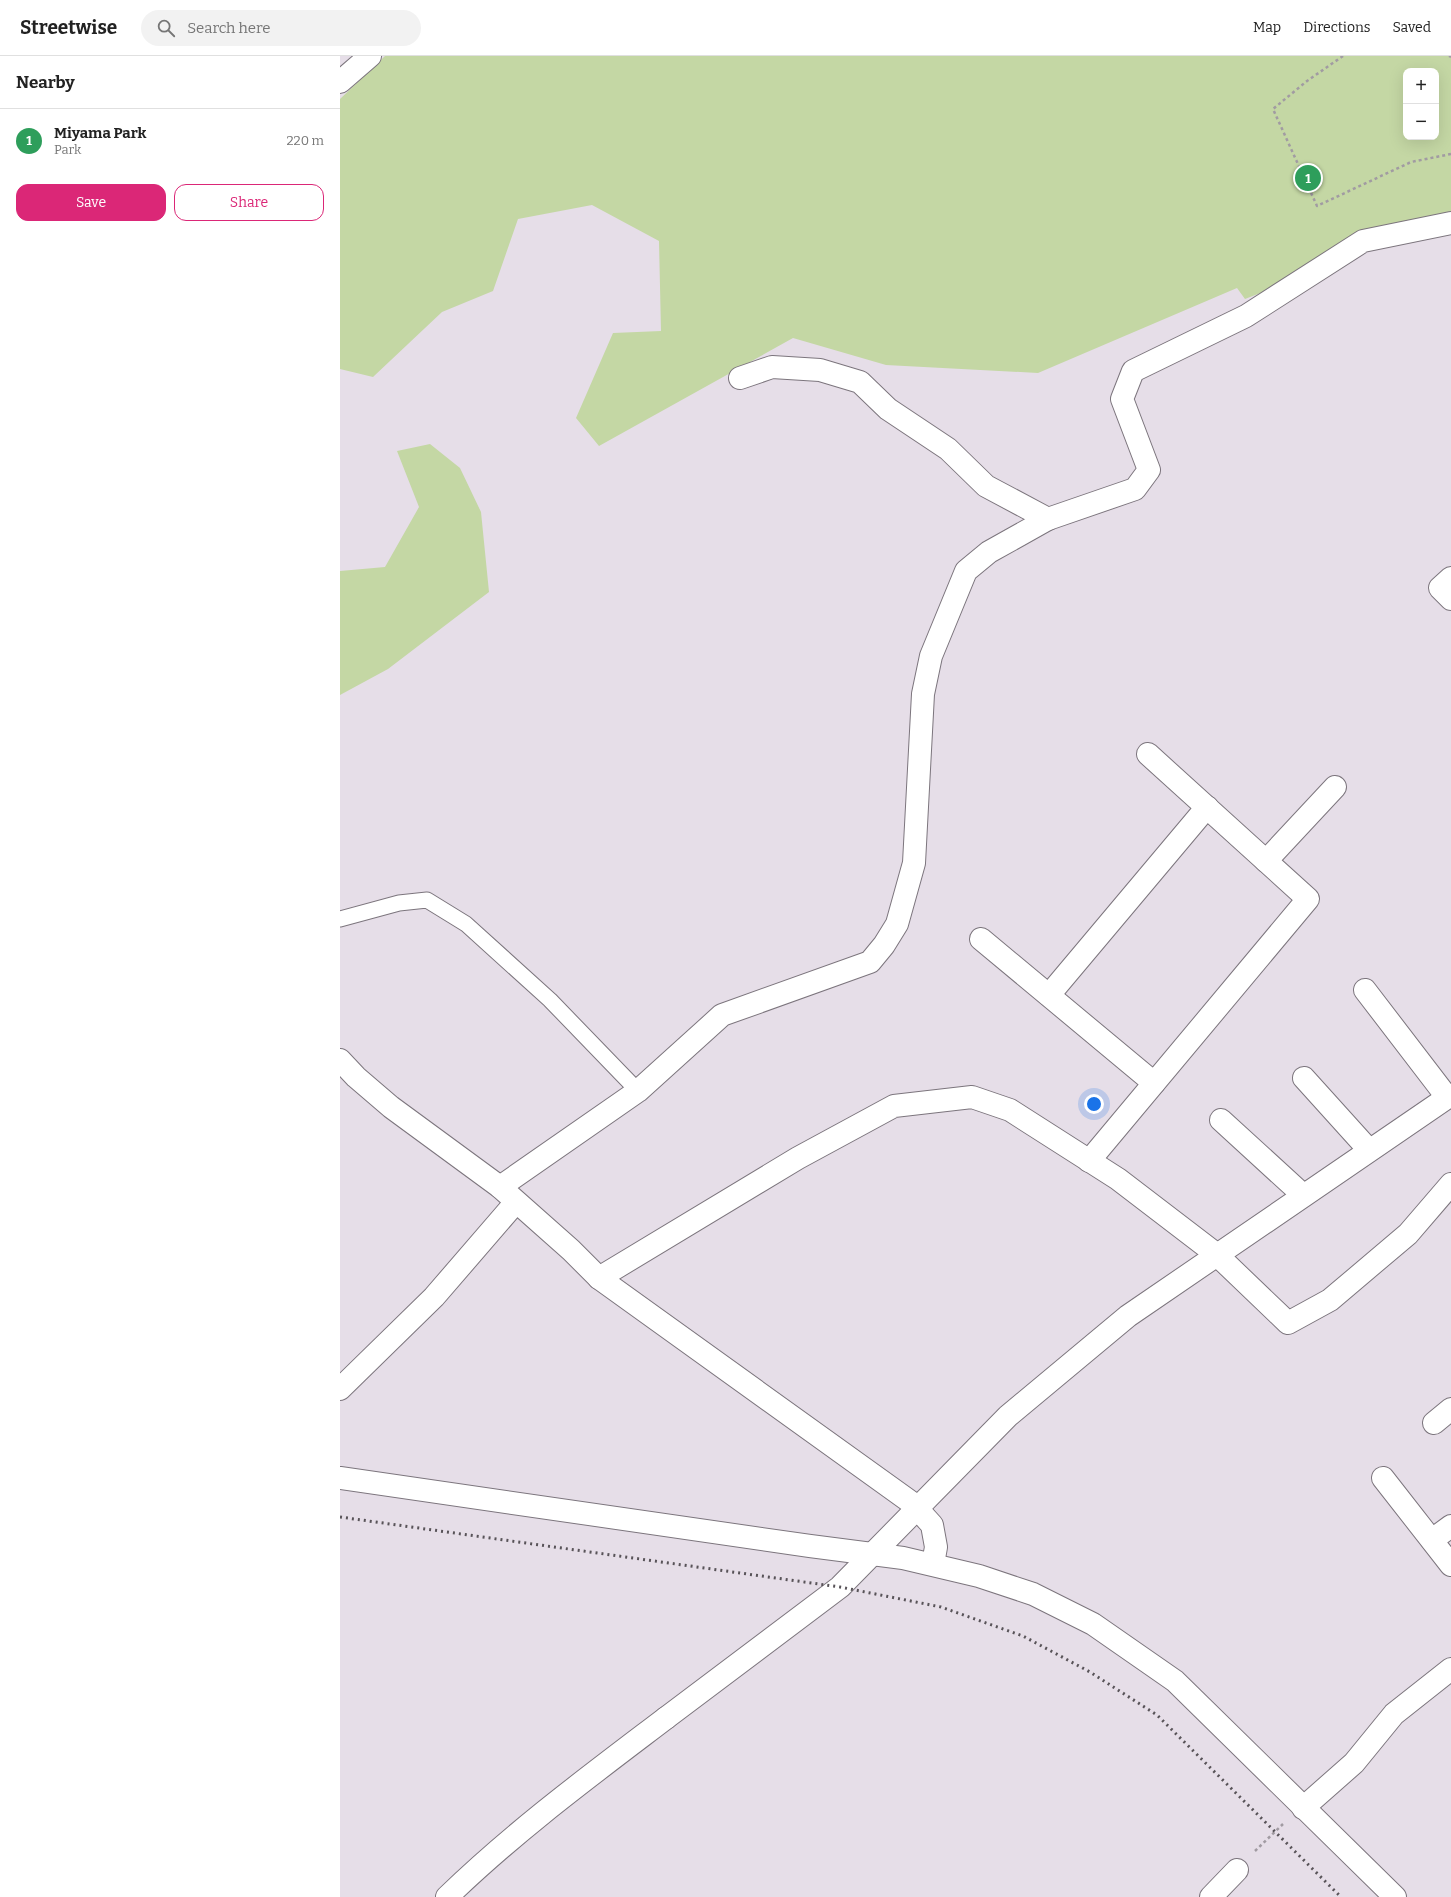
<!DOCTYPE html>
<html lang="en">
<head>
<meta charset="utf-8">
<style>
  :root { --surface:#fff; --page:#f2f2f2; --text:#222; --muted:#767676; --line:#e0e0e0; --accent:#db2777 }
  body { margin:0; font-family:Bitter,serif; background:var(--page); color:var(--text) }
  .controls { position:absolute; right:12px; top:12px; display:grid; overflow:hidden; border-radius:8px; box-shadow:0 4px 16px #0002 }
  .controls button { width:36px; height:36px; display:grid; place-items:center; padding:0; border:0; border-bottom:1px solid var(--line); background:var(--surface); color:var(--text); font:20px sans-serif }
  .you { position:absolute; left:754px; top:1048px; width:14px; height:14px; margin:-10px; border:3px solid #fff; border-radius:50%; background:#1a73e8; box-shadow:0 0 0 6px #1a73e833 }
  .badge { display:grid; place-items:center; width:26px; height:26px; border-radius:50%; background:var(--accent); color:#fff; font-size:13px; font-weight:700 }
  .pin { position:absolute; translate:-50% -50%; border:2px solid #fff; box-shadow:0 1px 4px #0006 }
  .list { margin:0; padding:0; list-style:none }
  h2 { display:flex; justify-content:space-between; align-items:center; height:52px; margin:0; padding:0 16px; font-size:17px }
  h2 small { font-size:13px; font-weight:400; color:var(--muted) }
  .list li { display:grid; grid-template-columns:26px 1fr auto; gap:12px; align-items:center; box-sizing:border-box; height:64px; padding:0 16px; border-top:1px solid var(--line) }
  .list b { display:block; font-size:15px; white-space:nowrap }
  .list p { margin:0; font-size:13px; white-space:nowrap; color:var(--muted) }
  .list em { font-size:13px; font-style:normal; color:var(--muted) }
  .actions { display:flex; gap:8px; padding:12px 16px }
  .actions a { flex:1; padding:9px 0; border:1px solid var(--accent); border-radius:12px; text-align:center; font-size:14px; color:var(--accent) }
  .actions .main { background:var(--accent); color:#fff }
  .icon { flex:none; width:22px; height:22px; fill:none; stroke:currentColor; stroke-width:2; stroke-linecap:round; stroke-linejoin:round }
  .map { position:relative; flex:none; width:1111px; height:1841px; overflow:hidden }
  header { display:flex; align-items:center; gap:24px; box-sizing:border-box; height:56px; padding:0 20px; background:var(--surface); border-bottom:1px solid var(--line) }
  header strong { font-size:19px }
  nav { display:flex; gap:22px; margin-inline-start:auto; font-size:14px }
  .search { width:280px; height:36px; background:var(--page); display:flex; align-items:center; gap:10px; box-sizing:border-box; padding:0 14px; border-radius:22px; color:var(--muted); font-size:15px }
  main { display:flex }
  aside { flex:1; background:var(--surface) }
  .map>svg:first-child { display:block }
</style>
</head>
<body>
<header>
<strong>Streetwise</strong>
<div class="search"><svg class="icon" aria-label="search" viewBox="0 0 24 24"><circle cx="10" cy="10" r="6"/><path d="M15 15l6 6"/></svg>Search here</div>
<nav><a>Map</a><a>Directions</a><a>Saved</a></nav>
</header>
<main>
<aside>
<h2>Nearby<small></small></h2>
<ul class="list">
<li><span class="badge" style="background:#2e9e5b">1</span><div><b>Miyama Park</b><p>Park</p></div><em>220 m</em></li>
</ul>
<div class="actions"><a class="main">Save</a><a>Share</a></div>
</aside>
<div class="map">
<svg width="1111" height="1841" viewBox="0 0 1111 1841">
  <rect width="100%" height="100%" fill="#e6dee8"/>
  <g fill="#c4d7a4" fill-rule="evenodd">
    <path d="M45,0h1066v163l-206,80 -8,-11 -199,85 -152,-8 -93,-27 -194,108 -23,-28 37,-85 48,-2 -2,-90 -67,-36 -74,14 -25,72 -51,21 -69,65 -33,-8v-270zM1066,15h30v66h-30z"/>
    <path d="M90,388l30,24 21,44 8,80 -101,77 -48,26v-124l45,-4 34,-60 -22,-56z"/>
  </g>
  <g fill="none" stroke-linecap="round" stroke-linejoin="round">
    <defs>
      <path id="service" d="M0,863l59,-16 28,-3 39,24 84,76 88,91"/>
      <g id="minor">
        <path d="M0,26l30,-26"/>
        <path d="M400,322l32,-11 48,3 40,12 28,27 60,40 38,37 62,33"/>
        <path d="M1111,522l-11,10 11,11"/>
        <path d="M926,805l69,-74"/>
        <path d="M641,883l173,144"/>
        <path d="M1025,934l82,107"/>
        <path d="M709,939l158,-188"/>
        <path d="M0,1004l16,17 35,30 109,80 71,63 28,28 313,225 20,22 4,22 -3,17"/>
        <path d="M964,1022l65,72"/>
        <path d="M881,1064l82,75"/>
        <path d="M749,1105l219,-262 -160,-145"/>
        <path d="M160,1131l138,-96 84,-76 148,-53 14,-17 13,-21 17,-61 9,-169 8,-38 35,-85 23,-19 59,-33 87,-30 14,-19 -27,-71 11,-28 113,-55 117,-75 88,-18"/>
        <path d="M259,1222l199,-120 96,-52 78,-9 38,13 108,69 98,75 72,69 42,-23 78,-66 43,-50"/>
        <path d="M0,1333l94,-92 82,-95"/>
        <path d="M1094,1367l17,-14"/>
        <path d="M1043,1422l68,87"/>
        <path d="M1092,1484l19,-14"/>
        <path d="M326,1662l174,-131 168,-171 120,-100 323,-221"/>
        <path d="M963,1752l51,-45 40,-49 57,-45"/>
        <path d="M871,1841l26,-27"/>
      </g>
      <g id="tertiary">
        <path d="M0,1422l470,68 93,12 76,18 54,18 60,30 82,57 220,216"/>
        <path d="M107,1841c68,-66 144,-122 219,-179"/>
      </g>
    </defs>
    <use href="#service" stroke="#7c757d" stroke-width="17"/>
    <use href="#minor" stroke="#7c757d" stroke-width="24"/>
    <use href="#tertiary" stroke="#7c757d" stroke-width="24"/>
    <g stroke="#a19ba2" stroke-width="2.5" stroke-dasharray="3 3" stroke-linecap="butt">
      <path d="M1003,0l-36,25 -34,28 44,97 94,-44 40,-8"/>
      <path d="M1109,0l2,1"/>
      <path d="M915,1795l28,-27"/>
    </g>
    <use href="#service" stroke="#fff" stroke-width="15"/>
    <use href="#minor" stroke="#fff" stroke-width="22"/>
    <use href="#tertiary" stroke="#fff" stroke-width="22"/>
    <path stroke="#585358" stroke-width="3" stroke-dasharray="2 4" stroke-linecap="butt" d="M0,1461l500,70 101,20 82,29 67,36 67,43 184,182"/>
  </g>
</svg>
<div class="controls">
<button>+</button>
<button>−</button>
</div>
<div class="you"></div>
<div class="pin badge" style="left:968px;top:122px;background:#2e9e5b">1</div>
</div>
</main>
</body>
</html>
